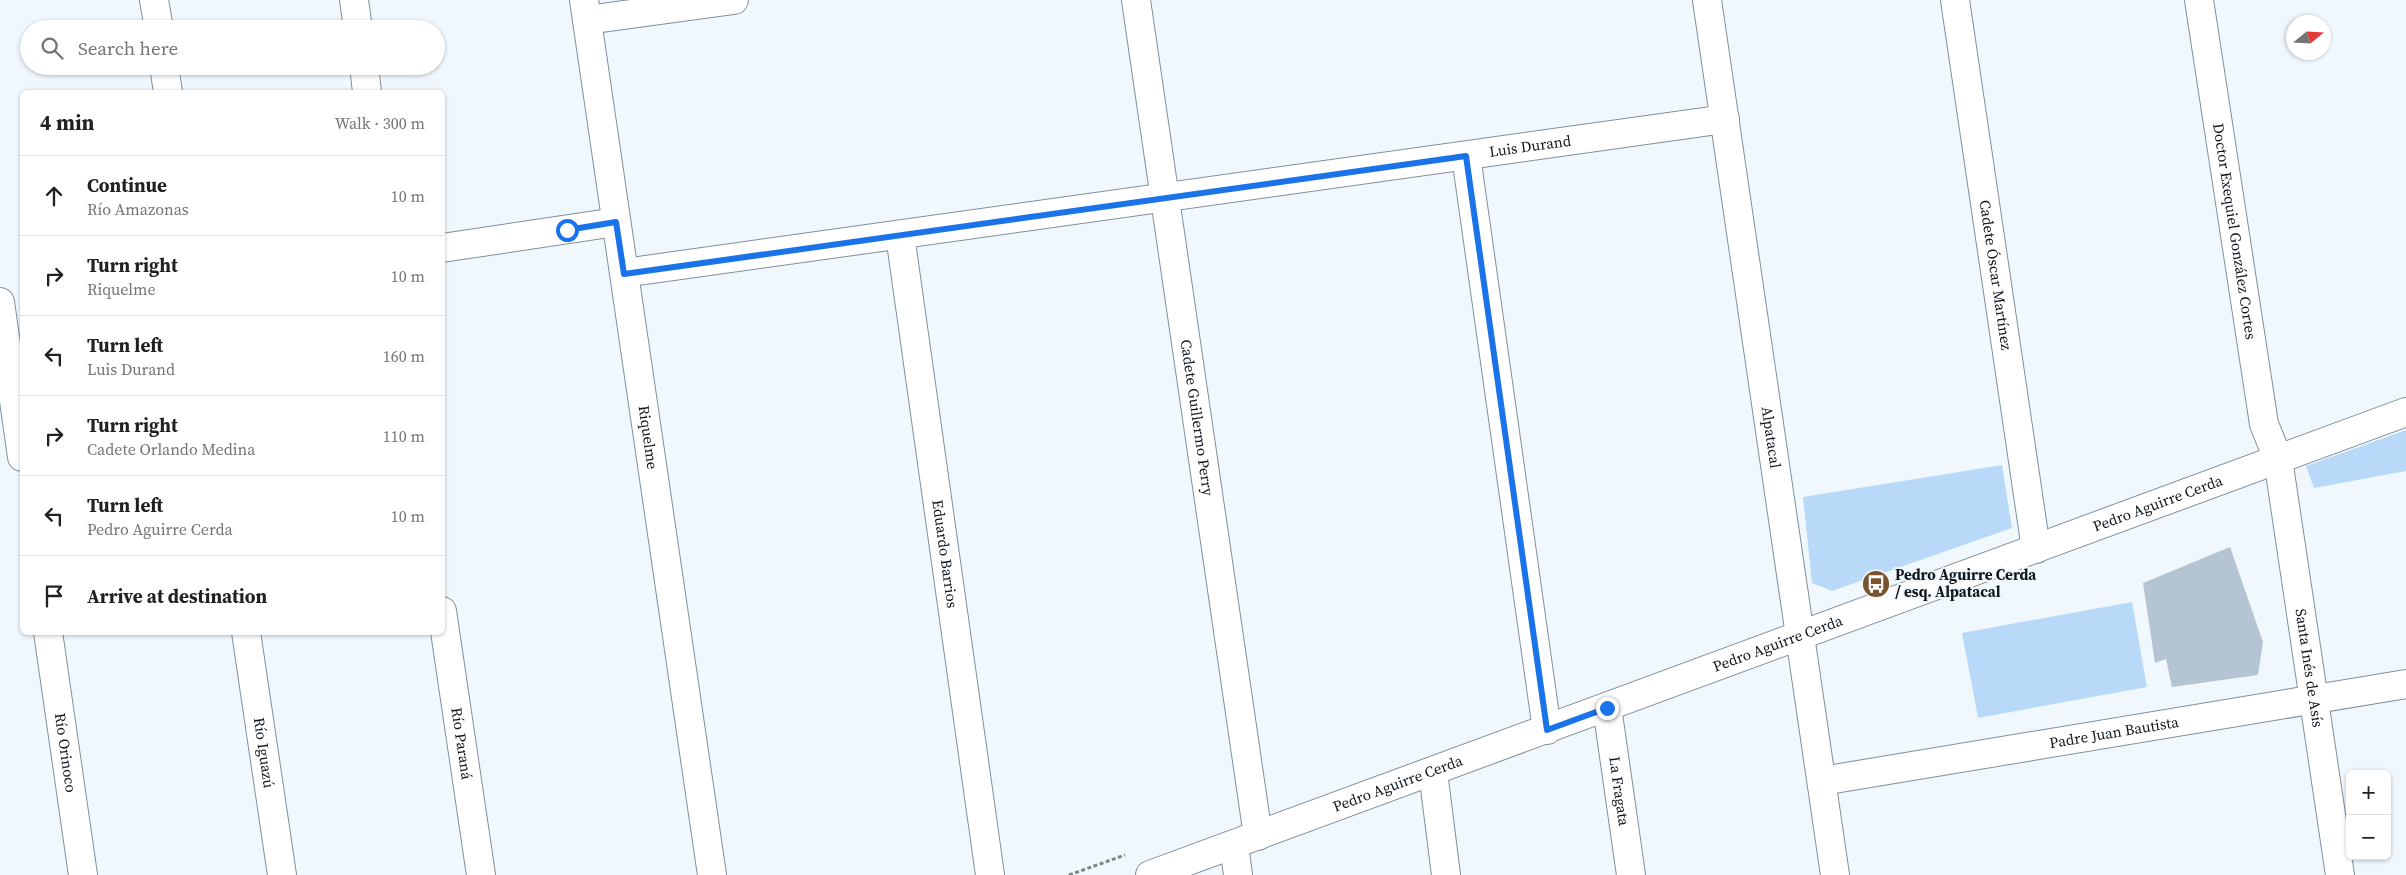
<!DOCTYPE html>
<html lang="en">
<head>
<meta charset="utf-8">
<style>
  :root { --surface:#fff; --page:#f2f2f2; --text:#202124; --muted:#757577; --line:#e0e0e0 }
  body { margin:0; font-family:"Source Serif 4",serif; background:var(--page); color:var(--text) }
  .controls { position:absolute; right:15px; bottom:15px; display:grid; overflow:hidden; border-radius:8px; box-shadow:0 1px 4px #0004 }
  .controls button { width:45px; height:45px; display:grid; place-items:center; padding:0; border:0; border-bottom:1px solid var(--line); background:var(--surface); color:var(--text); font:25px sans-serif }
  .compass { position:absolute; left:2286px; top:15px; width:45px; height:45px; border-radius:50%; background:var(--surface); box-shadow:0 1px 4px #0004; rotate:72deg }
  .stop { position:absolute; width:15px; height:15px; margin:-11px; border:4px solid #1a73e8; border-radius:50%; background:#fff }
  .stop.end { background:#1a73e8; border-color:#fff; box-shadow:0 1px 5px #0008 }
  .list { margin:0; padding:0; list-style:none }
  h2 { display:flex; justify-content:space-between; align-items:center; height:65px; margin:0; padding:0 20px; font-size:21px }
  h2 small { font-size:16px; font-weight:400; color:var(--muted) }
  .list li { display:grid; grid-template-columns:32px 1fr auto; gap:15px; align-items:center; box-sizing:border-box; height:80px; padding:0 20px; border-top:1px solid var(--line) }
  .list b { display:block; font-size:19px; white-space:nowrap }
  .list p { margin:0; font-size:16px; white-space:nowrap; color:var(--muted) }
  .list em { font-size:16px; font-style:normal; color:var(--muted) }
  .icon { flex:none; width:28px; height:28px; fill:none; stroke:currentColor; stroke-width:2; stroke-linecap:round; stroke-linejoin:round }
  .map { position:relative; flex:none; width:2406px; height:875px; overflow:hidden }
  .search { position:absolute; background:var(--surface); box-shadow:0 1px 4px #0004; left:20px; top:20px; width:425px; height:55px; display:flex; align-items:center; gap:12px; box-sizing:border-box; padding:0 18px; border-radius:28px; color:var(--muted); font-size:19px }
  .panel { position:absolute; background:var(--surface); box-shadow:0 1px 4px #0004; left:20px; top:90px; width:425px; height:545px; border-radius:8px }
  .map>svg:first-child { display:block }
</style>
</head>
<body>
<div class="map">
<svg width="2406" height="875" viewBox="0 0 2406 875">
  <rect width="100%" height="100%" fill="#f1f8fd"/>
  <g fill="#b8daf8">
    <path d="M2406,430v41l-92,17 -8,-22z"/>
    <path d="M2002,465l10,63 -180,63 -20,-8 -9,-86z"/>
    <path d="M2132,602l15,85 -169,31 -16,-85z"/>
  </g>
  <path fill="#b5c4d2" d="M2230,547l33,95 -5,33 -86,12 -6,-28 -11,4 -12,-80z"/>
  <g fill="none" stroke-linecap="round" stroke-linejoin="round">
    <defs>
      <g id="minor">
        <path d="M154,0l5,29"/>
        <path d="M354,0l4,29"/>
        <path id="s1" d="M584,0l128,875"/>
        <path id="s2" d="M1136,0l122,836"/>
        <path id="s3" d="M1955,0l81,549"/>
        <path id="s4" d="M2199,0l65,424 14,35 62,416"/>
        <path d="M587,20l147,-20"/>
        <path d="M164,66l4,26"/>
        <path d="M364,66l3,26"/>
        <path d="M1466,156l81,574"/>
        <path id="s5" d="M900,235l90,640"/>
        <path d="M442,248l174,-26"/>
        <path id="s6" d="M624,273l1101,-154"/>
        <path d="M0,302l22,155"/>
        <path id="s7" d="M442,611l39,264"/>
        <path id="s8" d="M48,632l35,243"/>
        <path id="s9" d="M246,632l36,243"/>
        <path id="s10" d="M1607,707l24,168"/>
        <path d="M1433,772l13,103"/>
        <path id="s11" d="M1822,781l584,-97"/>
        <path d="M1234,845l4,30"/>
        <path id="s12" d="M1150,875l1256,-463"/>
      </g>
      <g id="major">
        <path id="s13" d="M1707,0l128,875"/>
      </g>
    </defs>
    <use href="#minor" stroke="#808f9c" stroke-width="30"/>
    <use href="#major" stroke="#808f9c" stroke-width="30"/>
    <path stroke="#7f868b" stroke-width="3" stroke-dasharray="4 2.5" stroke-linecap="butt" d="M1069,875l56,-20"/>
    <use href="#minor" stroke="#fff" stroke-width="28"/>
    <use href="#major" stroke="#fff" stroke-width="28"/>
  </g>
  <g fill="none" stroke-linecap="round" stroke-linejoin="round">
    <path stroke="#1a73e8" stroke-width="6" d="M567,230l49,-8 8,52 842,-118 81,574 60,-22"/>
  </g>
  <defs>
    <symbol id="bus-disc" viewBox="-11 -11 22 22"><circle r="9.5" fill="#78542e" stroke="#f1f8fd"/><path d="M-5-6H5V4H4V6H2V4H-2V6H-4V4H-5ZM-3.5-4V0h7V-4ZM-3.5 1.2v1.5H-2V1.2ZM2 1.2v1.5H3.5V1.2Z" fill="#fff"/></symbol>
  </defs>
  <g fill-rule="evenodd">
    <use href="#bus-disc" x="1860" y="568" width="32" height="32"/>
  </g>
  <g text-anchor="middle" stroke-width="4" stroke-linejoin="round" paint-order="stroke">
    <g font-size="15" fill="#11171c" stroke="#f1f8fd">
      <text dy="5" stroke="none"><textPath href="#s6" startOffset="915">Luis Durand</textPath></text>
      <text dy="5" stroke="none"><textPath href="#s4" startOffset="234">Doctor Exequiel González Cortes</textPath></text>
      <text dy="5" stroke="none"><textPath href="#s3" startOffset="278">Cadete Óscar Martínez</textPath></text>
      <text dy="5" stroke="none"><textPath href="#s2" startOffset="422">Cadete Guillermo Perry</textPath></text>
      <text dy="5" stroke="none"><textPath href="#s13" startOffset="442">Alpatacal</textPath></text>
      <text dy="5" stroke="none"><textPath href="#s1" startOffset="442">Riquelme</textPath></text>
      <text dy="5" stroke="none"><textPath href="#s12" startOffset="1074">Pedro Aguirre Cerda</textPath></text>
      <text dy="5" stroke="none"><textPath href="#s5" startOffset="322">Eduardo Barrios</textPath></text>
      <text dy="5" stroke="none"><textPath href="#s12" startOffset="669">Pedro Aguirre Cerda</textPath></text>
      <text dy="5" stroke="none"><textPath href="#s4" startOffset="678">Santa Inés de Asís</textPath></text>
      <text dy="5" stroke="none"><textPath href="#s11" startOffset="296">Padre Juan Bautista</textPath></text>
      <text dy="5" stroke="none"><textPath href="#s7" startOffset="134">Río Paraná</textPath></text>
      <text dy="5" stroke="none"><textPath href="#s8" startOffset="122">Río Orinoco</textPath></text>
      <text dy="5" stroke="none"><textPath href="#s9" startOffset="122">Río Iguazú</textPath></text>
      <text dy="5" stroke="none"><textPath href="#s12" startOffset="264">Pedro Aguirre Cerda</textPath></text>
      <text dy="5" stroke="none"><textPath href="#s10" startOffset="85">La Fragata</textPath></text>
    </g>
    <g font-size="15" font-weight="bold" fill="#11171c" stroke="#f1f8fd" text-anchor="start">
      <text x="1895" y="580">Pedro Aguirre Cerda<tspan x="1895" dy="17">/ esq. Alpatacal</tspan></text>
    </g>
  </g>
</svg>
<div class="controls">
<button>+</button>
<button>−</button>
</div>
<svg class="compass" viewBox="-18 -18 36 36"><path d="M0-13l5 13h-10z" fill="#e53935"/><path d="M0 13l5-13h-10z" fill="#757577"/></svg>
<div class="stop" style="left:567px;top:230px"></div>
<div class="stop end" style="left:1607px;top:708px"></div>
<div class="search"><svg class="icon" aria-label="search" viewBox="0 0 24 24"><circle cx="10" cy="10" r="6"/><path d="M15 15l6 6"/></svg>Search here</div>
<section class="panel">
<h2>4 min<small>Walk · 300 m</small></h2>
<ul class="list">
<li><svg class="icon" aria-label="ahead" viewBox="0 0 24 24"><path d="M12 20V5M6 11l6-6 6 6"/></svg><div><b>Continue</b><p>Río Amazonas</p></div><em>10 m</em></li>
<li><svg class="icon" aria-label="right" viewBox="0 0 24 24"><path d="M7 20v-9h11M14 6l5 5-5 5"/></svg><div><b>Turn right</b><p>Riquelme</p></div><em>10 m</em></li>
<li><svg class="icon" aria-label="left" viewBox="0 0 24 24"><path d="M17 20v-9H6M10 6l-5 5 5 5"/></svg><div><b>Turn left</b><p>Luis Durand</p></div><em>160 m</em></li>
<li><svg class="icon" aria-label="right" viewBox="0 0 24 24"><path d="M7 20v-9h11M14 6l5 5-5 5"/></svg><div><b>Turn right</b><p>Cadete Orlando Medina</p></div><em>110 m</em></li>
<li><svg class="icon" aria-label="left" viewBox="0 0 24 24"><path d="M17 20v-9H6M10 6l-5 5 5 5"/></svg><div><b>Turn left</b><p>Pedro Aguirre Cerda</p></div><em>10 m</em></li>
<li><svg class="icon" aria-label="arrive" viewBox="0 0 24 24"><path d="M6 21V4h12l-3 4 3 4H6"/></svg><div><b>Arrive at destination</b></div></li>
</ul>
</section>
</div>
</body>
</html>
